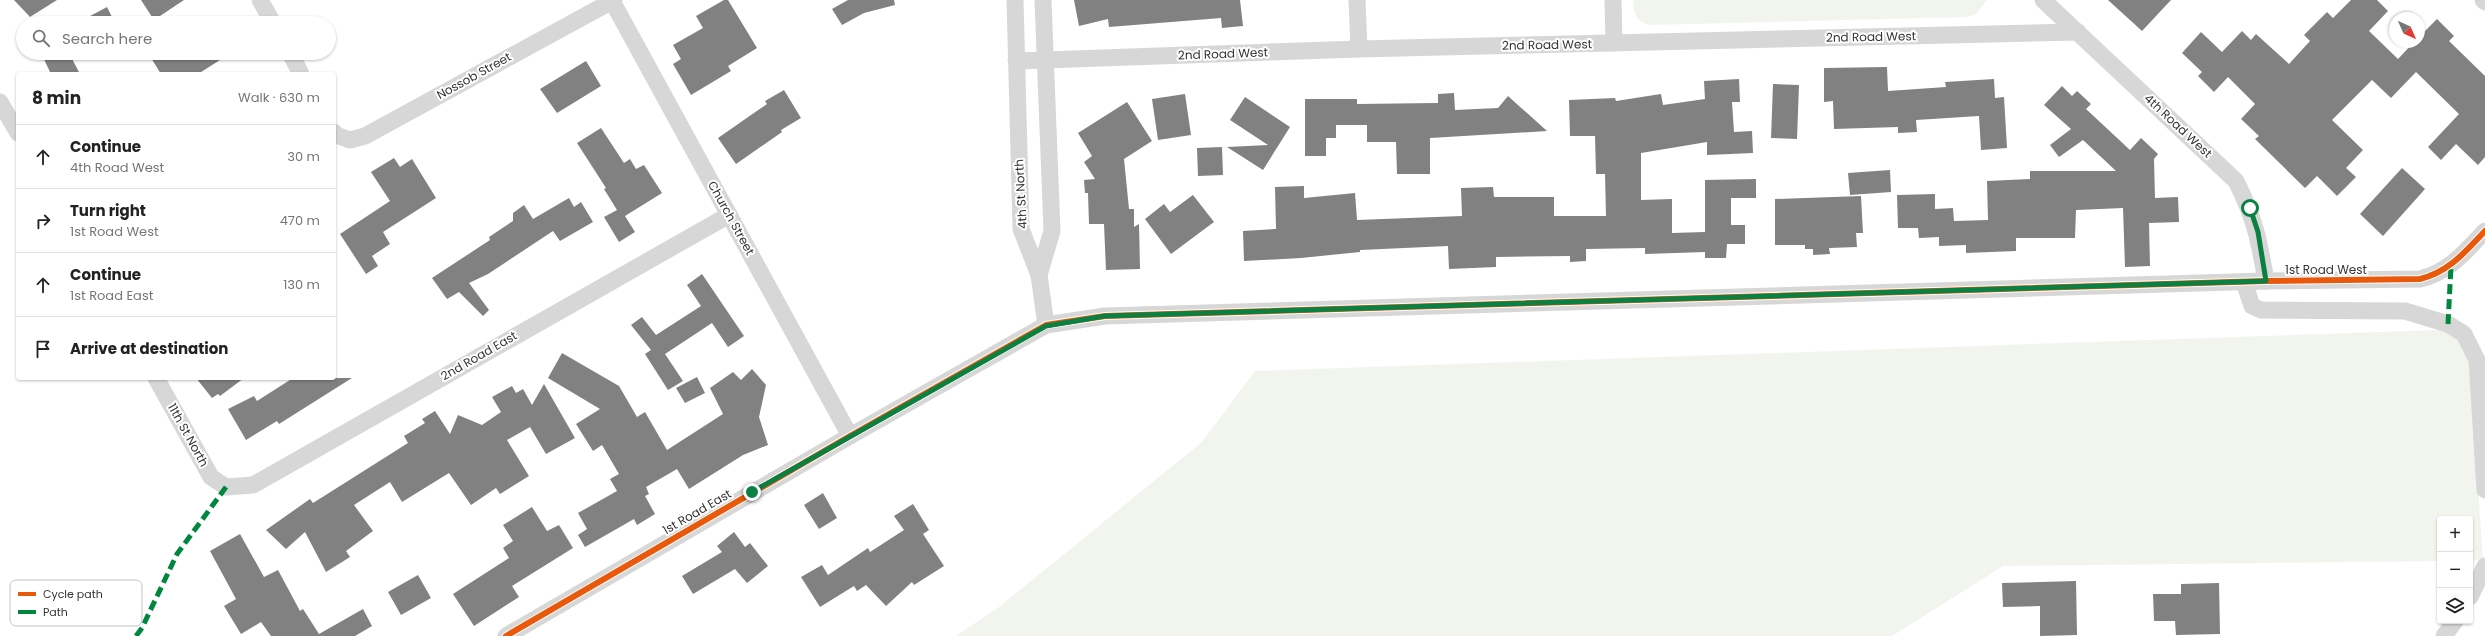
<!DOCTYPE html>
<html lang="en">
<head>
<meta charset="utf-8">
<style>
  :root { --surface:#fff; --page:#f6f6f6; --text:#222; --muted:#767676; --line:#e0e0e0 }
  body { margin:0; font-family:Poppins,sans-serif; background:var(--page); color:var(--text) }
  .controls { position:absolute; right:12px; bottom:12px; display:grid; overflow:hidden; border-radius:4px; box-shadow:0 1px 3px #0004 }
  .controls button { width:36px; height:36px; display:grid; place-items:center; padding:0; border:0; border-bottom:1px solid var(--line); background:var(--surface); color:var(--text); font:20px sans-serif }
  .compass { position:absolute; left:2389px; top:12px; width:36px; height:36px; border-radius:50%; background:var(--surface); box-shadow:0 1px 3px #0004; rotate:135deg }
  .stop { position:absolute; width:12px; height:12px; margin:-9px; border:3px solid #0b8043; border-radius:50%; background:#fff }
  .stop.end { background:#0b8043; border-color:#fff; box-shadow:0 1px 4px #0008 }
  .list { margin:0; padding:0; list-style:none }
  h2 { display:flex; justify-content:space-between; align-items:center; height:52px; margin:0; padding:0 16px; font-size:17px }
  h2 small { font-size:13px; font-weight:400; color:var(--muted) }
  .list li { display:grid; grid-template-columns:26px 1fr auto; gap:12px; align-items:center; box-sizing:border-box; height:64px; padding:0 16px; border-top:1px solid var(--line) }
  .list b { display:block; font-size:15px; white-space:nowrap }
  .list p { margin:0; font-size:13px; white-space:nowrap; color:var(--muted) }
  .list em { font-size:13px; font-style:normal; color:var(--muted) }
  .icon { flex:none; width:22px; height:22px; fill:none; stroke:currentColor; stroke-width:2; stroke-linecap:round; stroke-linejoin:round }
  .map { position:relative; flex:none; width:2485px; height:636px; overflow:hidden }
  .search { position:absolute; background:var(--surface); box-shadow:0 1px 3px #0004; left:16px; top:16px; width:320px; height:44px; display:flex; align-items:center; gap:10px; box-sizing:border-box; padding:0 14px; border-radius:22px; color:var(--muted); font-size:15px }
  .panel { position:absolute; background:var(--surface); box-shadow:0 1px 3px #0004; left:16px; top:72px; width:320px; height:308px; border-radius:4px }
  .map>svg:first-child { display:block }
</style>
</head>
<body>
<div class="map">
<svg width="2485" height="636" viewBox="0 0 2485 636">
  <rect width="100%" height="100%" fill="#fff"/>
  <g fill="#f2f5ed">
    <path d="M1633,0h354l-11,14 -10,3 -317,8c-14,-5 -15,-11 -16,-25z"/>
    <path d="M2467,329l16,231 -13,1v-42h-30v42l-437,5 -111,70h-936l43,-29 203,-165 53,-71z"/>
  </g>
  <g fill="#818181">
    <path d="M14,0h43l-27,17z"/>
    <path d="M141,0h43l-30,20z"/>
    <path d="M724,0h4l29,48 -29,18 3,5 -40,24 -18,-31 8,-5 -8,-14 30,-17 -7,-12z"/>
    <path d="M848,0h46l1,5 -31,8 -22,12 -10,-16z"/>
    <path d="M1074,0h166l3,26 -21,2 -1,-10 -112,9 -1,-8 -29,7z"/>
    <path d="M2108,0h63l-29,31z"/>
    <path d="M2351,0h26l11,11 -19,20 29,28 16,-17h5v-5l18,-18 17,17 -5,5 36,35v81l-7,8 -22,-21 -15,16 -13,-13 31,-33 -43,-42 -25,26 -19,-18 -40,40 31,30 -17,18 10,9 -19,19 -20,-20 -12,12 -50,-49 4,-3 -18,-17 14,-15 -27,-27 -14,15 -16,-16 4,-4 -20,-19 19,-21 21,20 20,-21 9,9 5,-6 33,30 21,-23 -6,-6 23,-23 6,6z"/>
    <path d="M107,7l8,16h-38z"/>
    <path d="M41,53h28l11,21h-29z"/>
    <path d="M148,53h83l-33,21h-37z"/>
    <path d="M586,61l15,25 -44,27 -17,-24z"/>
    <path d="M1887,67l1,24 58,-4 -1,-5 49,-3 1,19 9,-1 3,51 -26,2 -2,-34 -63,4 1,12 -19,1v-6l-64,2 -1,-28 -9,1v-34z"/>
    <path d="M1739,79l1,23h-8l2,30 18,-1 1,22 -46,2v-13l-66,11v47l31,-1v34l33,-1v-52l51,-1v19h-25v27h14v19h-18l-1,14h-21v-6l-60,2v-6l-59,1v12l-16,1v-6l-74,1v10l-47,2 -1,-23 -88,4v2l-59,6 -57,3 -1,-30 33,-2 -1,-42 29,-1v12l51,-5 2,27 105,-4 -1,-28 32,-1 1,10h60v19h52l-1,-42h-9l-1,-38h-25l-1,-36 46,-2 1,3 45,-7 2,11 42,-6 -1,-18z"/>
    <path d="M1773,84l26,1 -2,54 -26,-1z"/>
    <path d="M2062,86l10,10 5,-5 14,13 -5,5 44,41 11,-12 17,16 -4,5 1,39 23,-1 1,25 -30,1 1,43 -25,1 -2,-59 -47,2 -1,28h-59v13l-50,2v-8l-27,1v-9l-20,1 -1,-10h-20l-1,-33 38,-1v15l18,-1 1,13 34,-1 -1,-39 43,-2v-8h86l-33,-31 -24,17 -9,-12 21,-16 -27,-24z"/>
    <path d="M784,90l17,28 -20,12 1,2 -46,32 -18,-26 49,-34 -2,-3z"/>
    <path d="M1454,93l1,17 43,-2 10,-12 39,35 -117,7v36h-33l-1,-32h-29v-17h-31v13h-10v18h-21v-57h52v5l81,-1v-9z"/>
    <path d="M1185,94l6,41 -33,5 -6,-41z"/>
    <path d="M1245,97l45,30 -27,43 -36,-23 41,-2 -38,-25z"/>
    <path d="M1127,102l25,39 -28,18 5,50h5v18l5,-3 1,45 -34,1 -2,-46h-15l-1,-31h-3l-1,-13 11,-1 -11,-17 8,-6 -14,-23z"/>
    <path d="M601,128l23,35 6,-4 6,10 8,-4 18,28 -37,23 10,16 -16,10 -15,-25 13,-7 -13,-21 2,-1 -29,-45z"/>
    <path d="M1222,147l1,28 -25,1 -1,-28z"/>
    <path d="M394,158l6,9 12,-8 24,39 -53,34 7,12 -18,12 6,10 -12,8 -26,-40 50,-33 -19,-29z"/>
    <path d="M2402,168l23,21 -42,47 -23,-22z"/>
    <path d="M1890,170l1,22 -41,3 -2,-22z"/>
    <path d="M1193,195l21,27 -43,32 -26,-35 19,-15 6,8z"/>
    <path d="M1861,196l2,37h-7l1,14 -28,1 1,6 -17,1v-6h-8v-4h-30v-46z"/>
    <path d="M569,198l5,9 7,-5 12,20 -33,19 -7,-10 -65,43 -19,9 20,27 -6,6 -24,-24 -12,7 -15,-21 58,-38 -1,-3 24,-16v-8l11,-8 9,14z"/>
    <path d="M702,274l42,62 -16,11 -16,-24 -47,31 18,27 -15,9 -23,-36 6,-4 -20,-25 11,-8 14,18 45,-29 -14,-21z"/>
    <path d="M562,353l57,33 18,31 8,-5 22,38 56,-36 -13,-26 23,-16 8,8 11,-11 14,16 -7,32 9,28 -25,10 -54,34 -12,-20 -31,18 3,7 -4,2 10,18 -18,11 -3,-6 -49,28 -7,-12 9,-6 -9,-16 39,-22 -7,-12 9,-5 -17,-29 -9,6 -17,-27 24,-15 -52,-31z"/>
    <path d="M697,377l8,16 -20,10 -9,-15z"/>
    <path d="M196,378h48l-24,18 -2,-2 -6,4z"/>
    <path d="M293,378h59l-73,46 -2,-3 -31,19 -18,-31 26,-13 3,5z"/>
    <path d="M544,384l31,54 -29,16 -16,-27 -23,13 22,36 -29,18 -4,-6 -25,17 -22,-32 -47,29 -12,-20 -36,23 19,26 -27,20 4,6 -24,15 -21,-40 -19,17 -20,-19 44,-31 3,4 95,-60 -4,-7 21,-13 -3,-4 13,-8 15,23 8,-19 24,10 19,-13 -9,-15 20,-11 4,7 7,-4 9,16z"/>
    <path d="M823,493l14,25 -18,11 -15,-24z"/>
    <path d="M913,504l16,26 -6,4 21,32 -30,19 -2,-3 -26,24 -20,-21 -9,6 -3,-5 -34,21 -19,-30 21,-12 6,10 40,-27 2,4 34,-22 -10,-14z"/>
    <path d="M532,507l15,24 12,-6 14,23 -61,38 7,11 -45,29 -21,-32 56,-36 -6,-10 10,-7 -10,-16z"/>
    <path d="M734,532l11,15 5,-4 18,23 -21,17 -12,-14 -42,25 -11,-18 40,-24 -5,-6z"/>
    <path d="M240,534l24,43 14,-7 22,41 3,-2 16,25 44,-25 9,17 -17,10h-84l-10,-14 -20,12 -17,-28 12,-7 -26,-48z"/>
    <path d="M418,575l13,23 -30,17 -13,-23z"/>
    <path d="M2076,581l1,54 -37,1v-30l-37,1 -1,-24z"/>
    <path d="M2219,583l1,51 -44,1 -1,-14h-21l-1,-27h28v-10z"/>
  </g>
  <g fill="none" stroke-linecap="round" stroke-linejoin="round">
    <g stroke="#d7d7d7" stroke-width="17">
      <path d="M260,0l13,23"/>
      <path d="M1015,0l6,229 18,46 7,50"/>
      <path d="M1357,0l2,49"/>
      <path d="M1613,0l1,43"/>
      <path d="M2043,0l193,181c19,38 23,59 30,100"/>
      <path d="M2483,0l2,2"/>
      <path d="M612,1l238,435"/>
      <path d="M290,53l11,21"/>
      <path d="M1016,61l343,-12 719,-17"/>
      <path d="M0,102l18,31"/>
      <path d="M334,132l2,3 14,5 15,-4 249,-136"/>
      <path d="M1039,275l13,-44 -9,-231"/>
      <path d="M2244,282l8,24 9,4 144,1 43,13 16,10 13,26 8,130"/>
      <path d="M156,378l55,99 15,10 27,-2 476,-270"/>
      <path d="M2470,597l15,-31"/>
      <path d="M506,636l344,-200 196,-111 59,-9 1161,-35 154,-2c29,-7 45,-27 65,-48"/>
      <path d="M2444,636l11,-15"/>
    </g>
    <g stroke="#00873e" stroke-width="5" stroke-dasharray="10 5" stroke-linecap="butt">
      <path d="M2448,324l3,-58"/>
      <path d="M136,636l6,-8 35,-74 49,-67"/>
    </g>
    <defs>
      <path id="cycleway" d="M506,636l344,-200 196,-111 59,-9 1161,-35 154,-2c29,-7 45,-27 65,-48"/>
    </defs>
    <use href="#cycleway" stroke="#fff" stroke-width="8"/>
    <use href="#cycleway" stroke="#e8590c" stroke-width="6"/>
  </g>
  <g fill="none" stroke-linecap="round" stroke-linejoin="round">
    <path stroke="#0b8043" stroke-width="5" d="M752,492l294,-166 59,-10 1161,-35 -8,-49 -8,-24"/>
  </g>
  <g text-anchor="middle" stroke-width="4" stroke-linejoin="round" paint-order="stroke">
    <g font-size="12" fill="#333" stroke="#fff">
      <text transform="translate(1871 37) rotate(-1)" y="4">2nd Road West</text>
      <text transform="translate(1547 45) rotate(-1)" y="4">2nd Road West</text>
      <text transform="translate(1223 54) rotate(-2)" y="4">2nd Road West</text>
      <text transform="translate(474 76) rotate(-29)" y="4">Nossob Street</text>
      <text transform="translate(2178 126) rotate(43)" y="4">4th Road West</text>
      <text transform="translate(1021 194) rotate(-93)" y="4">4th St North</text>
      <text transform="translate(731 218) rotate(61)" y="4">Church Street</text>
      <text x="2326" y="274">1st Road West</text>
      <text transform="translate(479 356) rotate(-30)" y="4">2nd Road East</text>
      <text transform="translate(188 435) rotate(61)" y="4">11th St North</text>
      <text transform="translate(697 512) rotate(-30)" y="4">1st Road East</text>
    </g>
  </g>
  <rect x="10" y="580" width="132" height="46" rx="6" fill="#fff" stroke="#c2c2c2" stroke-width="1"/>
  <rect x="18" y="592" width="18" height="4" fill="#e8590c"/>
  <rect x="18" y="610" width="18" height="4" fill="#00873e"/>
  <g font-size="11" fill="#333">
    <text x="43" y="598">Cycle path</text>
    <text x="43" y="616">Path</text>
  </g>
</svg>
<div class="controls">
<button>+</button>
<button>−</button>
<button><svg class="icon" aria-label="layers" viewBox="0 0 24 24"><path d="M12 4l9 5-9 5-9-5zM3 14l9 5 9-5"/></svg></button>
</div>
<svg class="compass" viewBox="-18 -18 36 36"><path d="M0-13l5 13h-10z" fill="#e53935"/><path d="M0 13l5-13h-10z" fill="#767676"/></svg>
<div class="stop" style="left:2250px;top:208px"></div>
<div class="stop end" style="left:752px;top:492px"></div>
<div class="search"><svg class="icon" aria-label="search" viewBox="0 0 24 24"><circle cx="10" cy="10" r="6"/><path d="M15 15l6 6"/></svg>Search here</div>
<section class="panel">
<h2>8 min<small>Walk · 630 m</small></h2>
<ul class="list">
<li><svg class="icon" aria-label="ahead" viewBox="0 0 24 24"><path d="M12 20V5M6 11l6-6 6 6"/></svg><div><b>Continue</b><p>4th Road West</p></div><em>30 m</em></li>
<li><svg class="icon" aria-label="right" viewBox="0 0 24 24"><path d="M7 20v-9h11M14 6l5 5-5 5"/></svg><div><b>Turn right</b><p>1st Road West</p></div><em>470 m</em></li>
<li><svg class="icon" aria-label="ahead" viewBox="0 0 24 24"><path d="M12 20V5M6 11l6-6 6 6"/></svg><div><b>Continue</b><p>1st Road East</p></div><em>130 m</em></li>
<li><svg class="icon" aria-label="arrive" viewBox="0 0 24 24"><path d="M6 21V4h12l-3 4 3 4H6"/></svg><div><b>Arrive at destination</b></div></li>
</ul>
</section>
</div>
</body>
</html>
